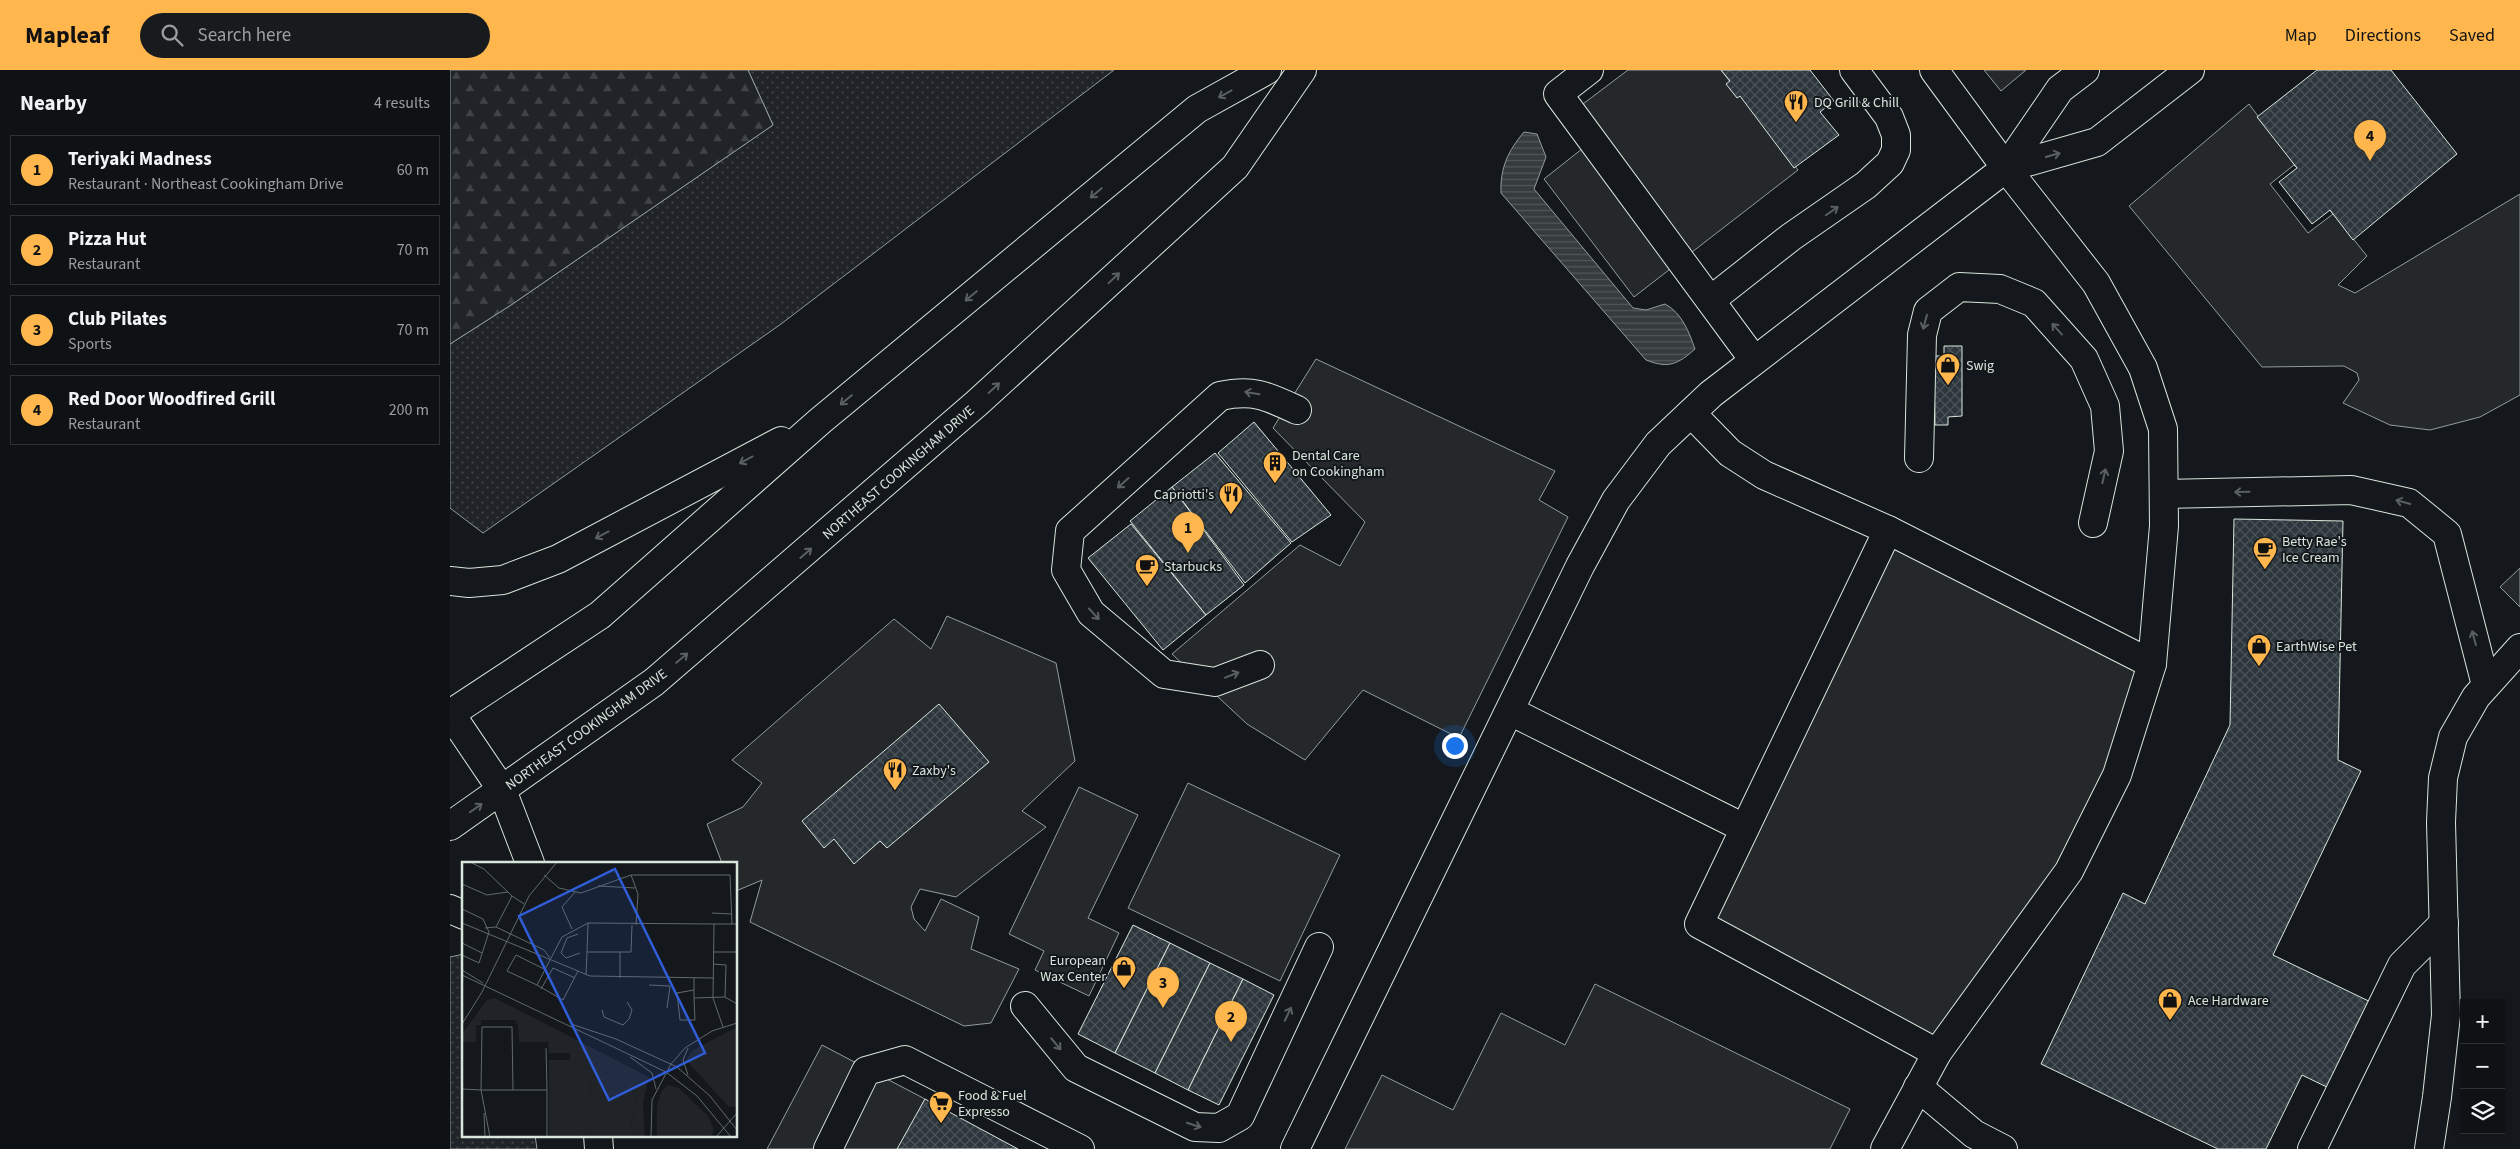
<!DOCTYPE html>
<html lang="en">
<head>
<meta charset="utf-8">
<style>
  :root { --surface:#0f1215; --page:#181b1e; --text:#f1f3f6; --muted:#9b9ea0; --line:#2f3234; --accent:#ffb74d }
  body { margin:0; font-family:"Source Sans 3",sans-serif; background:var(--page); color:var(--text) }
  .controls { position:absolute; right:15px; bottom:15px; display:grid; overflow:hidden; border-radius:0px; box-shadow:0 2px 8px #0003 }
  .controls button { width:45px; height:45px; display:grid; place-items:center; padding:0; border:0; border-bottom:1px solid var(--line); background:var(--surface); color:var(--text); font:25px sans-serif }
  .you { position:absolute; left:1004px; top:675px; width:18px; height:18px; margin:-12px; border:4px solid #fff; border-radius:50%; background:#1a73e8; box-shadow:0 0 0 8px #1a73e833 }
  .badge { display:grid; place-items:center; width:32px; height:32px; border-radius:50%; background:var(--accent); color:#111; font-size:16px; font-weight:700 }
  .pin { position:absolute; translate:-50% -41px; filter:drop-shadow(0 1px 2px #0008) }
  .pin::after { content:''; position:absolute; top:26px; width:18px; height:15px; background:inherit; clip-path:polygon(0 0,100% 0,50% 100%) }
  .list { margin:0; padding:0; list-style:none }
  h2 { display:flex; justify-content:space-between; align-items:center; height:65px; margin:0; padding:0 20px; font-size:21px }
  h2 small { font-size:16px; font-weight:400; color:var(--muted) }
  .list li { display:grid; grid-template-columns:32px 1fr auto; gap:15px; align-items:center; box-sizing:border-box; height:70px; margin:0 10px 10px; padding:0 10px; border:1px solid var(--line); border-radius:0px }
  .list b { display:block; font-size:19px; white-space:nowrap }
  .list p { margin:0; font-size:16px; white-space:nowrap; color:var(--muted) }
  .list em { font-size:16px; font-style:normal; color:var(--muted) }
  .icon { flex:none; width:28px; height:28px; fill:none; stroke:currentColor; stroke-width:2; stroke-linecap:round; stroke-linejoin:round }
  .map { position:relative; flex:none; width:2070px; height:1079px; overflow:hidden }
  header { display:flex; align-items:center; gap:30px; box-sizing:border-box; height:70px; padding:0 25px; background:var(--accent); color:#111 }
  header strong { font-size:24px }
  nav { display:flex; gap:28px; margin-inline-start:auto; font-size:18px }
  .search { width:350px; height:45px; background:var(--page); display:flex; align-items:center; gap:12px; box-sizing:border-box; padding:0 18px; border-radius:28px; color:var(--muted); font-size:19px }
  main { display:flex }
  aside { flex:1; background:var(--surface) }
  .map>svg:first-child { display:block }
</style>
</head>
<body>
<header>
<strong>Mapleaf</strong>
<div class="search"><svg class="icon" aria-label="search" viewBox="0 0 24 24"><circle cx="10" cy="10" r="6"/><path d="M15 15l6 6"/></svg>Search here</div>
<nav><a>Map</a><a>Directions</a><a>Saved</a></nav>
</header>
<main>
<aside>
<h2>Nearby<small>4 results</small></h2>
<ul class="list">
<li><span class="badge">1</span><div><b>Teriyaki Madness</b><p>Restaurant · Northeast Cookingham Drive</p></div><em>60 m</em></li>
<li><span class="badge">2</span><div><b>Pizza Hut</b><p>Restaurant</p></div><em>70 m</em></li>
<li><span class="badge">3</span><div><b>Club Pilates</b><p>Sports</p></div><em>70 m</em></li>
<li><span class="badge">4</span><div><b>Red Door Woodfired Grill</b><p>Restaurant</p></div><em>200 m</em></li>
</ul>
</aside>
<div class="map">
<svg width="2070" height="1079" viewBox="0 0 2070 1079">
  <defs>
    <pattern id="grass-dots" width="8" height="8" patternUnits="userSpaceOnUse" patternTransform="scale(1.25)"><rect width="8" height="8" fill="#202428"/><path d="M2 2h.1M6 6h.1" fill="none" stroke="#404447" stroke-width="1.8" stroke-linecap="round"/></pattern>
    <pattern id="forest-firs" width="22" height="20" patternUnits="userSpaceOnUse" patternTransform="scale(1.25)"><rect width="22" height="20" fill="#202428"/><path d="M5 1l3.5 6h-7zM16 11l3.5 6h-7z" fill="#404447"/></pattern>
    <pattern id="water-rules" width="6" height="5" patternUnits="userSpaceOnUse" patternTransform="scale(1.25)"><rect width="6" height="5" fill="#363b3e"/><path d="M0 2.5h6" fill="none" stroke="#525759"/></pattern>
    <pattern id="building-cross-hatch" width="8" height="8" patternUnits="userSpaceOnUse" patternTransform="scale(1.25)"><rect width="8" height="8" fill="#2c363c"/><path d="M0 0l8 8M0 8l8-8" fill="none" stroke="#4a5358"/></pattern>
  </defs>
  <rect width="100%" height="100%" fill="#14181c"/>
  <g fill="url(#grass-dots)" stroke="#939e99">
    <path d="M298,0h366l-333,254 -298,209 -33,-25v-164l61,-39 262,-180z"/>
    <path d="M14,884v181h71l2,14h-87v-192z"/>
  </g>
  <path fill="url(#forest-firs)" stroke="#939e99" d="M0,0h298l25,55 -262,180 -61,39z"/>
  <g fill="#24282b" stroke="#939e99">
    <path d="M1178,0h93l77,100 -164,127 -90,-118 48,-38 -21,-28z"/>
    <path d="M1534,0h42l-25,21z"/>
    <path d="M1799,34l48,64 -3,-3 -24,19 38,49 25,-19 -3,-4 37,46 -29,29 17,8 165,-99v201l-40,22 -50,13 -40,-5 -47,-22 16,-23 -2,-7 -13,-7 -82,1 -133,-161z"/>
    <path d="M866,289l239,112 -16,29 29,17 -109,221 -96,-48 -58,70 -58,-36 -75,-70 128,-109 40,21 25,-44 -92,-94z"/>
    <path d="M1438,460l264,134 -35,111 -180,278 -238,-129z"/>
    <path d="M2070,498v39l-20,-20z"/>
    <path d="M497,546l109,47 19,98 -53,50 24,16 -90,70 -36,-8 -9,18 3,12 11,12 16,-32 38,18 -8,32 48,20 -28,54 -27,3 -214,-104 12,-42 -26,11v-28h-14l-15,-39 36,-17 19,-24 -30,-23 162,-141 37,30z"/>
    <path d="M738,713l152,72 -60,126 -152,-73z"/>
    <path d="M629,717l59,28 -50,103 31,15 -30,63 -54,-26 9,-19 -35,-17z"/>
    <path d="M1145,914l255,125 -20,40h-485l37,-74 71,35 48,-97 64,32z"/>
    <path d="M372,975l103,54 -26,50h-132z"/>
  </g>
  <path fill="url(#water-rules)" stroke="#939e99" d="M1074,62l13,2 9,23 -12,32 99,119 13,2 19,-6c17,9 24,28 30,45 -17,15 -26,20 -49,11l-145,-167c-1,-25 7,-42 23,-61z"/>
  <g fill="url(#building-cross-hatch)" stroke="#d8e6dc">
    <path d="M1271,0h89l24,31 -14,11 19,23 -45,33 -54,-72 -3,2 -11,-14 4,-3z"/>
    <path d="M1867,0h74l66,84 -104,86 -23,-30 -18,14 -33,-42 18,-14 -40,-51z"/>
    <path d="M1494,276h18v70l-14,1v8h-13l-1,-69h10z"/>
    <path d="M804,352l77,93 -39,27 -74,-89z"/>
    <path d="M765,383l76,90 -46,40 -73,-96z"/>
    <path d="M722,417l72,98 -38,30 -76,-94z"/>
    <path d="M1784,449l109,2 -5,239 23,11 -88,184 106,51 -42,86 -35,-17 -36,74h-48l-177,-85 82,-171 22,11 85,-179z"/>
    <path d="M681,454l75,91 -43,35 -75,-92z"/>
    <path d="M489,634l50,58 -102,86 -7,-7 -26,23 -20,-25 -10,9 -22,-27z"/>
    <path d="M683,855l37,18 -55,110 -37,-19z"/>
    <path d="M720,873l40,20 -55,110 -40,-20z"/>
    <path d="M760,893l33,16 -55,111 -33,-17z"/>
    <path d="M793,909l31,16 -55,110 -31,-15z"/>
    <path d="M475,1029l93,50h-121z"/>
  </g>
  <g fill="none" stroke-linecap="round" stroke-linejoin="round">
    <defs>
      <g id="minor">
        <path d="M1139,0l-31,24 196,266"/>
        <path d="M1556,98l91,-26 93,-72"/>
        <path d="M1261,230l80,-63 75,-52 24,-22 6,-13v-15l-7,-18 -35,-47"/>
        <path d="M1241,343l39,40 34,22 124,55"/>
        <path d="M1469,388l3,-123 6,-24 31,-24 41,2 34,14 50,56 21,47 4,45 -16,72"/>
        <path d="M1714,424l187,-4 58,13 38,31 39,151"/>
        <path d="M810,595l-45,17 -51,-8 -73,-61 -25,-43 4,-39 150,-135c34,-7 47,0 77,14"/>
        <path d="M1060,641l234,117"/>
        <path d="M575,936l51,62 119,59 24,1 21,-12 79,-169"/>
        <path d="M1487,983l-238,-129 189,-394 264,134"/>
        <path d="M1468,1017l56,47 29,15"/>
        <path d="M378,1079l38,-78 39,-11 175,89"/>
        <path d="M845,1079l285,-583 36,-66 42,-56 53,-50 295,-226 54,-79 25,-19"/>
        <path d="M1435,1079l52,-96 132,-182 48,-96 35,-111 12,-138 -1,-97 -20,-61 -47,-85 -90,-115 -72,-98"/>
        <path d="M1862,1079l90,-184 42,-42"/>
        <path d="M1979,1079l8,-52 9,-82 -5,-193 2,-44 10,-41 23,-40 44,-49"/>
      </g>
      <g id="major">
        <path d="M0,511l19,2 34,-3 55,-21 223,-118"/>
        <path d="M0,643l52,77 28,73"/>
        <path d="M0,644l150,-99 220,-194 377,-312 70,-39"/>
        <path d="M0,756l204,-144 323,-279 258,-236 67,-97"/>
        <path d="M0,839l14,6"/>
        <path d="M148,1065l1,14"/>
      </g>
    </defs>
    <use href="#minor" stroke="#d8e6dc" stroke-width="30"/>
    <use href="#major" stroke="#d8e6dc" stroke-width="30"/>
    <use href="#minor" stroke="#14181c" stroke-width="28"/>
    <use href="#major" stroke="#14181c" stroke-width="28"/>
  </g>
  <defs><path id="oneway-shaft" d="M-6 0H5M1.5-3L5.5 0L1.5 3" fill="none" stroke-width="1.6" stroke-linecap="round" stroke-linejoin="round" transform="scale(1.25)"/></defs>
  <g stroke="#59605f">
    <use href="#oneway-shaft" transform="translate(775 24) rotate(151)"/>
    <use href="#oneway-shaft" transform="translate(1603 85) rotate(-16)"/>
    <use href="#oneway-shaft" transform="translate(646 123) rotate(140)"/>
    <use href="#oneway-shaft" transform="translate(1382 141) rotate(-35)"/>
    <use href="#oneway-shaft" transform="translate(664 208) rotate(-43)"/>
    <use href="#oneway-shaft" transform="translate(521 226) rotate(140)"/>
    <use href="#oneway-shaft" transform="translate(1475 252) rotate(105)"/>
    <use href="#oneway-shaft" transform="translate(1607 259) rotate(-132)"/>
    <use href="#oneway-shaft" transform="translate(544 318) rotate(-43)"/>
    <use href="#oneway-shaft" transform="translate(802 323) rotate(-170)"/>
    <use href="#oneway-shaft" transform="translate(396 330) rotate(140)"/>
    <use href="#oneway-shaft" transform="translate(296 390) rotate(152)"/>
    <use href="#oneway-shaft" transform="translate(1654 406) rotate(-77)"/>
    <use href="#oneway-shaft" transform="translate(673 413) rotate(138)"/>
    <use href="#oneway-shaft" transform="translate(1792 422) rotate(179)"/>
    <use href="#oneway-shaft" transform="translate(1953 432) rotate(-164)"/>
    <use href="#oneway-shaft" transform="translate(152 465) rotate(152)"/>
    <use href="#oneway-shaft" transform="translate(356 483) rotate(-41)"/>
    <use href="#oneway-shaft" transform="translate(644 544) rotate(47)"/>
    <use href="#oneway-shaft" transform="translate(2024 568) rotate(-105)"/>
    <use href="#oneway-shaft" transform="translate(232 588) rotate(-40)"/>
    <use href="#oneway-shaft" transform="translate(782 605) rotate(-21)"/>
    <use href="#oneway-shaft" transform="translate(26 738) rotate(-35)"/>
    <use href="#oneway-shaft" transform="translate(838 944) rotate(-65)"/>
    <use href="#oneway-shaft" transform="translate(606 974) rotate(50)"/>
    <use href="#oneway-shaft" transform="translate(744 1055) rotate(18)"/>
  </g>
  <defs>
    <symbol id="restaurant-pin" viewBox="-11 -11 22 30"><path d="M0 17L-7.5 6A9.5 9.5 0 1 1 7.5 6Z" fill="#ffb74d" stroke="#14181c"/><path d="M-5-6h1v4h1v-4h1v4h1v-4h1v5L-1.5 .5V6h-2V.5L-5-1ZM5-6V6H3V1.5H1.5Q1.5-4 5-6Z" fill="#111"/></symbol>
    <symbol id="shop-pin" viewBox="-11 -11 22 30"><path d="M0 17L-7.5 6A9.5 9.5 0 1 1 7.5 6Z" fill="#ffb74d" stroke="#14181c"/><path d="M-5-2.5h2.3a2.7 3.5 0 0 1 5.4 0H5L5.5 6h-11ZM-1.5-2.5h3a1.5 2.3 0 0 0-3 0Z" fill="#111"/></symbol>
    <symbol id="building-pin" viewBox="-11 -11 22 30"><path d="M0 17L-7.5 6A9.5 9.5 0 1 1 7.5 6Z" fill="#ffb74d" stroke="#14181c"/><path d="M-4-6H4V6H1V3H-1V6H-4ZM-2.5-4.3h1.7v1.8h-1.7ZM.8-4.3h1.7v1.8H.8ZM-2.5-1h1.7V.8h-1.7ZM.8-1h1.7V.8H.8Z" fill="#111"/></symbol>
    <symbol id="cafe-pin" viewBox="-11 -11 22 30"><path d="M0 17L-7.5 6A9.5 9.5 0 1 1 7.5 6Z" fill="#ffb74d" stroke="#14181c"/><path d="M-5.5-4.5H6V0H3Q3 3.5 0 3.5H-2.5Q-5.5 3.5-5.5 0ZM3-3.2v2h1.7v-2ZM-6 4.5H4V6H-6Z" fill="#111"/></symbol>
    <symbol id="supermarket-pin" viewBox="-11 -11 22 30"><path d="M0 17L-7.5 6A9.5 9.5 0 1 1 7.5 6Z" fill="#ffb74d" stroke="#14181c"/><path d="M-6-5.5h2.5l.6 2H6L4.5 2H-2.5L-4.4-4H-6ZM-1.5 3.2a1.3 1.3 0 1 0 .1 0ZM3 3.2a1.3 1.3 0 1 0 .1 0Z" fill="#111"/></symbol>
  </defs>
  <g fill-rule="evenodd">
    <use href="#restaurant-pin" x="1332" y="18" width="28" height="38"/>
    <use href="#shop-pin" x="1484" y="281" width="28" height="38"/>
    <use href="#building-pin" x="811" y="379" width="28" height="38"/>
    <use href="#restaurant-pin" x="767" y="410" width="28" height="38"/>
    <use href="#cafe-pin" x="1801" y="465" width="28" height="38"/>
    <use href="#cafe-pin" x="683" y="482" width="28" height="38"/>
    <use href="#shop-pin" x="1795" y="562" width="28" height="38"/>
    <use href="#restaurant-pin" x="431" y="686" width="28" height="38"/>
    <use href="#shop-pin" x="660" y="884" width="28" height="38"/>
    <use href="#shop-pin" x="1706" y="916" width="28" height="38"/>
    <use href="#supermarket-pin" x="477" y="1019" width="28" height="38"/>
  </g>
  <g text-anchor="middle" stroke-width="4" stroke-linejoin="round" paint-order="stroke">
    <g font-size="14" fill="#d8e6dc" stroke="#14181c" text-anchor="start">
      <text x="1364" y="37">DQ Grill &amp; Chill</text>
      <text x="1516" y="300">Swig</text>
      <text x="842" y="390">Dental Care<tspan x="842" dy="16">on Cookingham</tspan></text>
      <text x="764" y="429" text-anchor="end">Capriotti's</text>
      <text x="1832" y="476">Betty Rae's<tspan x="1832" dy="16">Ice Cream</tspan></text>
      <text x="714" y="501">Starbucks</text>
      <text x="1826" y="581">EarthWise Pet</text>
      <text x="462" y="705">Zaxby's</text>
      <text x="656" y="895" text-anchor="end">European<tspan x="656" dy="16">Wax Center</tspan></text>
      <text x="1738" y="935">Ace Hardware</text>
      <text x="508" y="1030">Food &amp; Fuel<tspan x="508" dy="16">Expresso</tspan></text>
    </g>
    <g font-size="14" fill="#d8e6dc" stroke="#14181c">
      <text transform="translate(448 402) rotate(-41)" y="5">NORTHEAST COOKINGHAM DRIVE</text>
      <text transform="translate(136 659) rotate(-36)" y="5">NORTHEAST COOKINGHAM DRIVE</text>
    </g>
  </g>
  <g transform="translate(12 792)">
    <rect width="275" height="275" fill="#14181c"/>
    <path d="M33,136l154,79 -6,25 2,35h-9l-5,-12 6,-31 -37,-25 -9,10 -2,42 -6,16h-34v-77h21v-7h-21l-1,-11h-29l-1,-17 -3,-5h-34v5h-5v17h-14v-8l25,-34zM275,165v78l-3,2h-5l-43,-47 7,-10zM206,223l11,3 29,28 6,13 -3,8h-54v-30l4,-15z" fill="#202428"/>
    <path d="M138,207l37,25 -6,31 5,12h-53l6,-16 2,-42z" fill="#202428"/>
    <path fill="none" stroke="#626a69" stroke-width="1" d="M8,0l14,7 28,27M82,13l15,13 22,5 50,-18h99l2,49M169,13l7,19 -2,31M0,22l25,11 21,-3M136,24l37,2M0,47l21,10 6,13 -10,31 -17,-8M250,51l20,1M0,61l128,53 123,2M126,61l-1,29h44l1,-27M34,65l16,-31 12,8M23,66l11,-1 48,23 6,8M110,67l-10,-22 13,-15M116,72l-11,4 -6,15 5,5 14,-5M0,81l20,10M251,90h24M251,102l13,1 -1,32M82,107l-28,-14 -9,16 30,14 25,-48 26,-14 126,1M0,108l21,13M0,113l204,97 31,24 34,41M124,113l1,-23M158,116v-26M232,116v20l31,-1 12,7M75,123l26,15 15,-29M187,123l21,1 -3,22M79,127l12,-21 22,10M232,128l-17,3 3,27h15l-1,-22M140,148l2,7 19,8 6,-6 3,-9 -5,-8M0,162l20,-32 47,-96 28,-34M109,162l45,15 61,28 33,29 27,34M261,165l-10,-29 1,-74h23M84,186l1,42M226,186l-5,12 5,15M168,195l22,16 4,16M0,227l19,1 9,47M51,228l-1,-63h-30l-1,63h66v47M22,251l1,24M189,275l1,-37 19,-36 14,-16 27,-17 25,-8M254,275l21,-24"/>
    <path fill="#305dd8" fill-opacity="0.15" stroke="#305dd8" stroke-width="2.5" d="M153,7l90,184 -96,47 -90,-184z"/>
    <rect width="275" height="275" fill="none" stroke="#d8e6dc" stroke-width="2.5"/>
  </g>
</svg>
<div class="controls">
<button>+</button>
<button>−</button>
<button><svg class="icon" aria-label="layers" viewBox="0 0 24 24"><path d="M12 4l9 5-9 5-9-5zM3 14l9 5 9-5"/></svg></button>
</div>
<div class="you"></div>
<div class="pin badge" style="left:738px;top:483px">1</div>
<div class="pin badge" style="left:781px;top:972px">2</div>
<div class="pin badge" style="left:713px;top:938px">3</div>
<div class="pin badge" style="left:1920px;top:91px">4</div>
</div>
</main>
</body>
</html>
